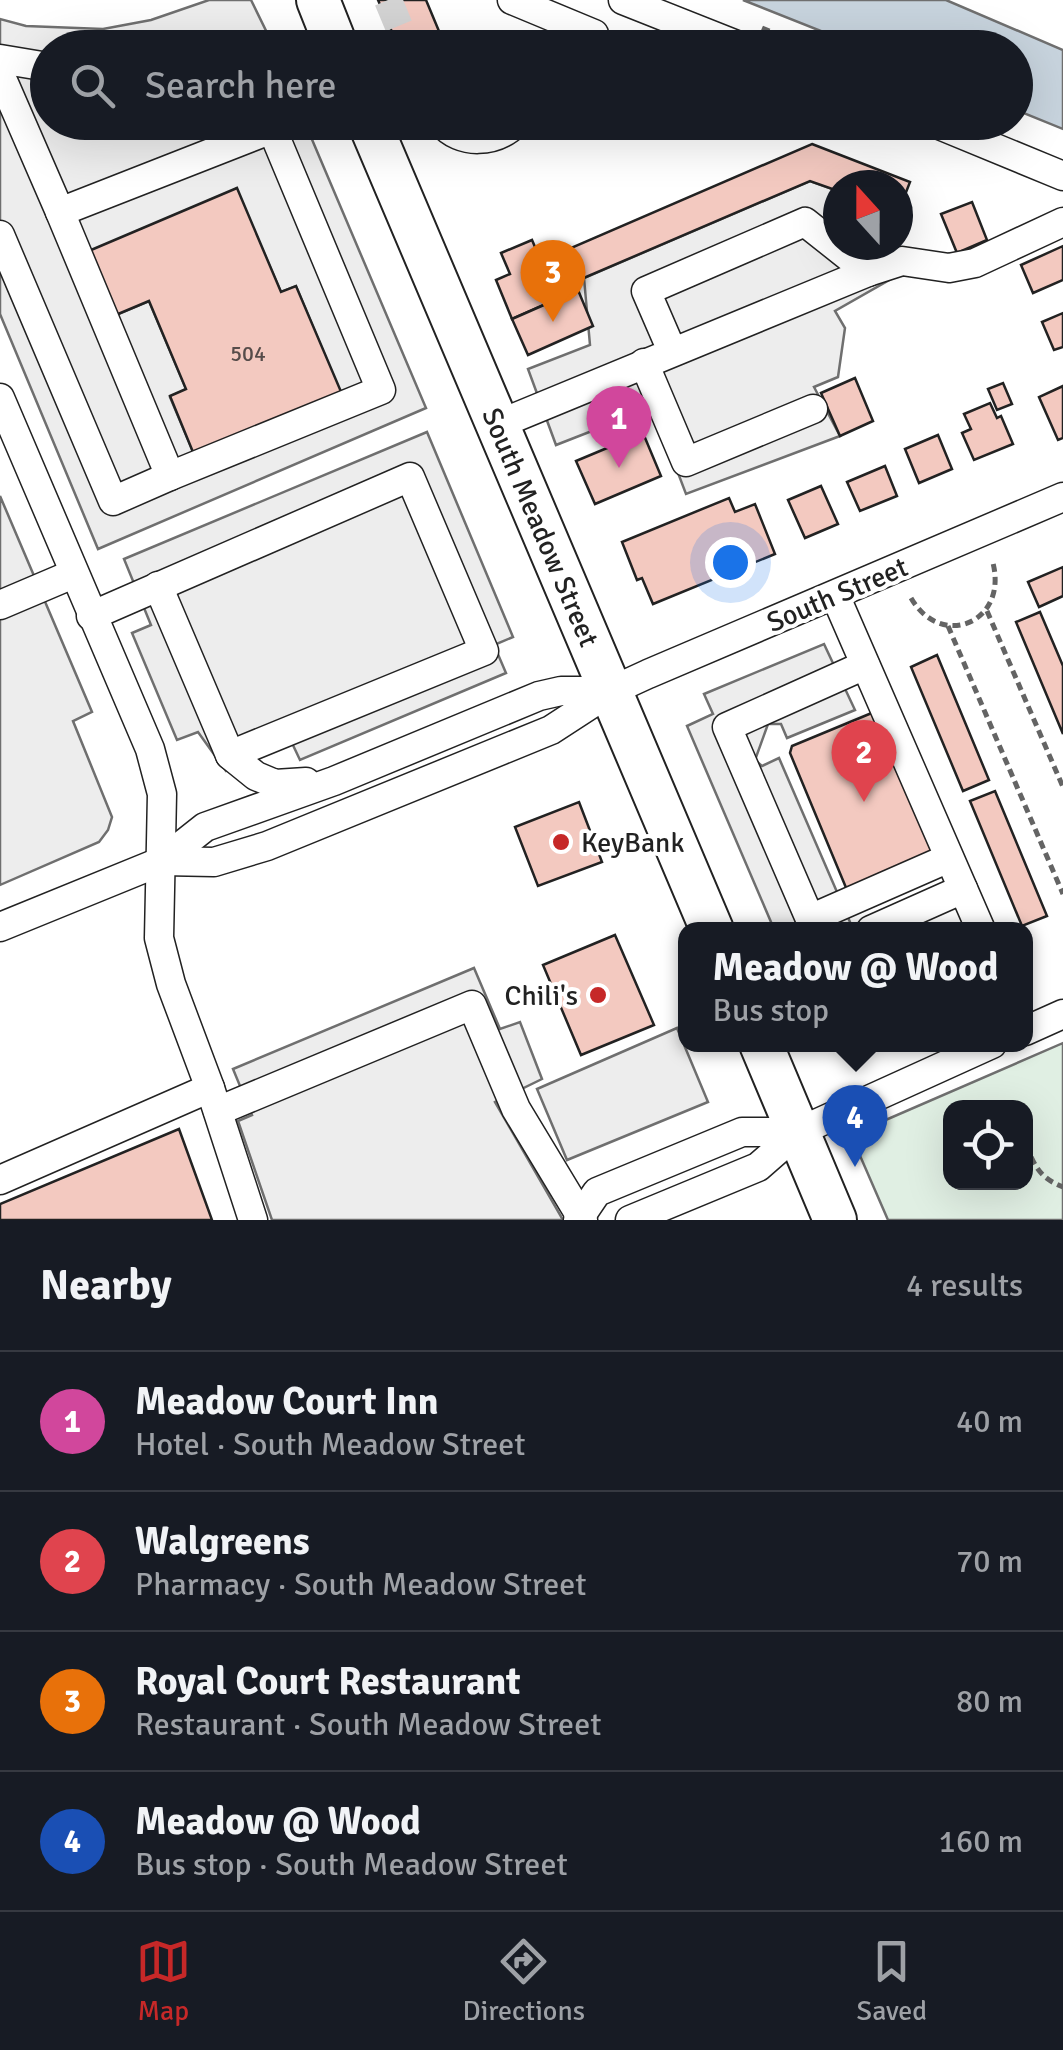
<!DOCTYPE html>
<html lang="en">
<head>
<meta charset="utf-8">
<style>
  :root { --surface:#171b24; --page:#242831; --text:#f1f3f6; --muted:#9ea1a6; --line:#363941; --accent:#c62828 }
  body { margin:0; font-family:Signika,sans-serif; background:var(--page); color:var(--text) }
  .controls { position:absolute; right:30px; bottom:30px; display:grid; overflow:hidden; border-radius:20px; box-shadow:0 10px 40px #0002 }
  .controls button { width:90px; height:90px; display:grid; place-items:center; padding:0; border:0; border-bottom:2px solid var(--line); background:var(--surface); color:var(--text); font:50px sans-serif }
  .compass { position:absolute; left:823px; top:170px; width:90px; height:90px; border-radius:50%; background:var(--surface); box-shadow:0 10px 40px #0002; rotate:339deg }
  .you { position:absolute; left:730px; top:562px; width:35px; height:35px; margin:-25px; border:8px solid #fff; border-radius:50%; background:#1a73e8; box-shadow:0 0 0 15px #1a73e833 }
  .badge { display:grid; place-items:center; width:65px; height:65px; border-radius:50%; background:var(--accent); color:#fff; font-size:32px; font-weight:700 }
  .pin { position:absolute; translate:-50% -82px; filter:drop-shadow(0 2px 5px #0008) }
  .pin::after { content:''; position:absolute; top:52px; width:35px; height:30px; background:inherit; clip-path:polygon(0 0,100% 0,50% 100%) }
  .popup { position:absolute; left:678px; top:922px; width:355px; height:130px; box-sizing:border-box; display:grid; place-content:center; border-radius:20px; background:var(--surface); filter:drop-shadow(0 2px 8px #0005); font-size:32px; white-space:nowrap; color:var(--muted) }
  .popup b { font-size:38px; color:var(--text) }
  .popup::after { content:''; position:absolute; left:50%; top:100%; margin-left:-20px; border:20px solid transparent; border-top-color:var(--surface) }
  .list { margin:0; padding:0; list-style:none }
  h2 { display:flex; justify-content:space-between; align-items:center; height:130px; margin:0; padding:0 40px; font-size:42px }
  h2 small { font-size:32px; font-weight:400; color:var(--muted) }
  .list li { display:grid; grid-template-columns:65px 1fr auto; gap:30px; align-items:center; box-sizing:border-box; height:140px; padding:0 40px; border-top:2px solid var(--line) }
  .list b { display:block; font-size:38px; white-space:nowrap }
  .list p { margin:0; font-size:32px; white-space:nowrap; color:var(--muted) }
  .list em { font-size:32px; font-style:normal; color:var(--muted) }
  .icon { flex:none; width:55px; height:55px; fill:none; stroke:currentColor; stroke-width:2; stroke-linecap:round; stroke-linejoin:round }
  .map { position:relative; flex:none; width:1063px; height:1220px; overflow:hidden }
  .search { position:absolute; background:var(--surface); box-shadow:0 10px 40px #0002; left:30px; right:30px; top:30px; height:110px; display:flex; align-items:center; gap:25px; box-sizing:border-box; padding:0 35px; border-radius:55px; color:var(--muted); font-size:38px }
  .sheet { height:690px; background:var(--surface) }
  nav { display:flex; justify-content:space-around; align-items:center; box-sizing:border-box; height:140px; border-top:2px solid var(--line); background:var(--surface); font-size:28px; color:var(--muted) }
  nav a { display:grid; justify-items:center; gap:5px }
  nav .on { color:var(--accent) }
  .map>svg:first-child { display:block }
</style>
</head>
<body>
<div class="map">
<svg width="1063" height="1220" viewBox="0 0 1063 1220">
  <rect width="100%" height="100%" fill="#fff"/>
  <path fill="#e0efe3" stroke="#6f6f6f" stroke-width="2.5" fill-rule="evenodd" d="M1063,1043v177h-175l-37,-85zM950,1108h76v74h-76z"/>
  <g fill="#ededed" stroke="#6f6f6f" stroke-width="2.5" fill-rule="evenodd">
    <path d="M209,0h42l23,47 -226,1v74l257,1 121,285 -328,141 -98,-235v-295l26,7 77,3 48,-9zM236,189l45,103 15,-6 45,108 -146,62 -25,-59 16,-8 -37,-88 -38,16z"/>
    <path d="M810,181l28,10v54h53v34l-56,32 10,17 -7,49 -24,10 26,49 -154,58 -33,-87 -97,38 -28,-76 62,-24 -6,-67z"/>
    <path d="M427,432l86,205 -19,8 12,28 -206,87 -8,-17 -66,28 -28,-39 -21,8 -45,-107 19,-8 -27,-66z"/>
    <path d="M0,496l92,216 -19,9 39,96 -4,13 -9,12 -99,43z"/>
    <path d="M824,644l31,66 -68,28 -6,-14h-13l-13,36 7,6 17,-8 74,171h-79l-87,-203 26,-12 -9,-20z"/>
    <path d="M474,968l26,61 20,-7 22,57 -47,23 68,118h-291l-34,-99 14,-6 -19,-46z"/>
    <path d="M677,1028l31,74 -141,58 -30,-71z"/>
  </g>
  <path fill="#c7d3dd" stroke="#6f6f6f" stroke-width="2.5" d="M743,0h203l117,50v79l-47,-19v-62l-155,-1z"/>
  <g fill="#f3c9c0" stroke="#222" stroke-width="2.5">
    <path d="M378,0h48l20,48h-47z"/>
    <path d="M812,144l98,38 -12,31v-28h-60v6l-28,-10 -259,111 4,8 -43,19 -16,-39 14,-6 -9,-21 31,-13 9,21z"/>
    <path d="M237,188l44,104 15,-6 46,108 -147,63 -25,-61 16,-7 -37,-88 -38,16 -27,-64z"/>
    <path d="M972,202l15,38 -30,13 -16,-39z"/>
    <path d="M1063,246v34l-30,13 -12,-28z"/>
    <path d="M578,290l15,36 -65,29 -16,-36z"/>
    <path d="M1063,313v34l-9,3 -12,-28z"/>
    <path d="M855,378l18,43 -33,15 -19,-43z"/>
    <path d="M1003,383l9,21 -15,6 -9,-21z"/>
    <path d="M1063,386v52l-5,2 -19,-43z"/>
    <path d="M990,403l7,15 4,-2 12,28 -39,16 -12,-27 9,-4 -7,-15z"/>
    <path d="M643,433l18,43 -66,28 -19,-43z"/>
    <path d="M938,435l14,34 -33,14 -14,-34z"/>
    <path d="M885,466l12,30 -37,15 -13,-29z"/>
    <path d="M821,486l17,38 -33,14 -17,-38z"/>
    <path d="M729,498l6,14 20,-8 20,50 -122,50 -11,-26 -5,2 -15,-38z"/>
    <path d="M1063,567v29l-24,11 -11,-25z"/>
    <path d="M1040,612l23,54v68l-47,-112z"/>
    <path d="M937,655l52,125 -26,11 -52,-124z"/>
    <path d="M879,710l59,141 -91,39 -57,-137 2,-7z"/>
    <path d="M995,791l52,125 -25,10 -52,-125z"/>
    <path d="M579,802l23,60 -64,24 -23,-59z"/>
    <path d="M615,935l39,90 -73,30 -38,-90z"/>
    <path d="M179,1129l33,91h-212v-16z"/>
  </g>
  <g fill="none" stroke-linecap="round" stroke-linejoin="round">
    <path stroke="#d3d3d3" stroke-width="28" stroke-dasharray="28 14" stroke-linecap="butt" d="M388,0l20,48"/>
    <defs>
      <g id="minor">
        <path d="M512,0l82,34 -12,14"/>
        <path d="M623,0l121,48"/>
        <path d="M212,48h14"/>
        <path d="M0,59l48,8"/>
        <path d="M0,74l60,138 212,-83 -3,-7"/>
        <path d="M441,122c20,24 55,21 76,0"/>
        <path d="M932,122l131,54"/>
        <path d="M60,212l110,264 211,-86 -109,-261"/>
        <path d="M0,235l113,266 57,-25"/>
        <path d="M868,272l34,-11 47,7 26,-5 88,-41"/>
        <path d="M644,363l42,99 127,-53"/>
        <path d="M0,398l150,351 12,45 -3,144 12,46 39,104 43,132"/>
        <path d="M497,425l371,-153 -63,-50 -159,69 26,60"/>
        <path d="M158,586l72,169 26,21 19,8 31,-2"/>
        <path d="M835,595l146,335"/>
        <path d="M0,605l73,-31"/>
        <path d="M91,616l319,-139 74,174 -254,104"/>
        <path d="M162,861l52,1 53,-16 284,-116 60,-39 37,-17 415,-177"/>
        <path d="M810,919l139,-61"/>
        <path d="M0,927l162,-66 43,-34 129,-46 205,-85 22,-5h50"/>
        <path d="M817,930l-7,-11 -83,-192 138,-62"/>
        <path d="M871,930l92,-41"/>
        <path d="M1025,1031l38,-17"/>
        <path d="M218,1111l254,-106 44,104 67,111"/>
        <path d="M0,1180l210,-92"/>
        <path d="M578,1220l19,-28 145,-60h56"/>
        <path d="M630,1220l128,-53 40,-35 194,-88"/>
      </g>
      <g id="highway">
        <path d="M318,0l19,48"/>
        <path id="s1" d="M369,122l343,808"/>
        <path d="M761,1044l74,176"/>
      </g>
    </defs>
    <use href="#minor" stroke="#222" stroke-width="31"/>
    <use href="#highway" stroke="#222" stroke-width="46"/>
    <g stroke="#646464" stroke-width="5" stroke-dasharray="8 5" stroke-linecap="butt">
      <path d="M762,28l48,20"/>
      <path d="M911,598c30,52 97,25 82,-35"/>
      <path d="M987,611l76,176"/>
      <path d="M948,626l115,268"/>
      <path d="M1026,1145c9,22 14,33 37,42"/>
    </g>
    <use href="#minor" stroke="#fff" stroke-width="28"/>
    <use href="#highway" stroke="#fff" stroke-width="42"/>
  </g>
  <g fill="#c62828" stroke="#fff" stroke-width="4">
    <circle cx="561" cy="842" r="10"/>
    <circle cx="598" cy="995" r="10"/>
  </g>
  <g text-anchor="middle" stroke-width="8" stroke-linejoin="round" paint-order="stroke">
    <g font-size="22" fill="#564c4a">
      <text x="248" y="361">504</text>
    </g>
    <g font-size="28" fill="#222" stroke="#fff">
      <text dy="10" stroke="none"><textPath href="#s1" startOffset="440">South Meadow Street</textPath></text>
      <text transform="translate(837 594) rotate(-23)" y="10">South Street</text>
    </g>
    <g font-size="28" fill="#222" stroke="#fff" text-anchor="start">
      <text x="581" y="852">KeyBank</text>
      <text x="578" y="1005" text-anchor="end">Chili's</text>
    </g>
  </g>
</svg>
<div class="controls">
<button><svg class="icon" aria-label="locate" viewBox="0 0 24 24"><circle cx="12" cy="12" r="6"/><path d="M12 2v4M12 18v4M2 12h4M18 12h4"/></svg></button>
</div>
<svg class="compass" viewBox="-18 -18 36 36"><path d="M0-13l5 13h-10z" fill="#e53935"/><path d="M0 13l5-13h-10z" fill="#9ea1a6"/></svg>
<div class="you"></div>
<div class="pin badge" style="left:619px;top:468px;background:#d1479c">1</div>
<div class="pin badge" style="left:864px;top:802px;background:#e0444e">2</div>
<div class="pin badge" style="left:553px;top:322px;background:#e8710a">3</div>
<div class="pin badge" style="left:855px;top:1167px;background:#1a4fb4">4</div>
<div class="popup"><b>Meadow @ Wood</b>Bus stop</div>
<div class="search"><svg class="icon" aria-label="search" viewBox="0 0 24 24"><circle cx="10" cy="10" r="6"/><path d="M15 15l6 6"/></svg>Search here</div>
</div>
<section class="sheet">
<h2>Nearby<small>4 results</small></h2>
<ul class="list">
<li><span class="badge" style="background:#d1479c">1</span><div><b>Meadow Court Inn</b><p>Hotel · South Meadow Street</p></div><em>40 m</em></li>
<li><span class="badge" style="background:#e0444e">2</span><div><b>Walgreens</b><p>Pharmacy · South Meadow Street</p></div><em>70 m</em></li>
<li><span class="badge" style="background:#e8710a">3</span><div><b>Royal Court Restaurant</b><p>Restaurant · South Meadow Street</p></div><em>80 m</em></li>
<li><span class="badge" style="background:#1a4fb4">4</span><div><b>Meadow @ Wood</b><p>Bus stop · South Meadow Street</p></div><em>160 m</em></li>
</ul>
</section>
<nav>
<a class="on"><svg class="icon" aria-label="map" viewBox="0 0 24 24"><path d="M3 6l6-2 6 2 6-2v14l-6 2-6-2-6 2zM9 4v14M15 6v14"/></svg>Map</a>
<a><svg class="icon" aria-label="directions" viewBox="0 0 24 24"><path d="M12 3l9 9-9 9-9-9zM9 14v-3h6M13 9l2 2-2 2"/></svg>Directions</a>
<a><svg class="icon" aria-label="saved" viewBox="0 0 24 24"><path d="M7 4h10v16l-5-4-5 4z"/></svg>Saved</a>
</nav>
</body>
</html>
